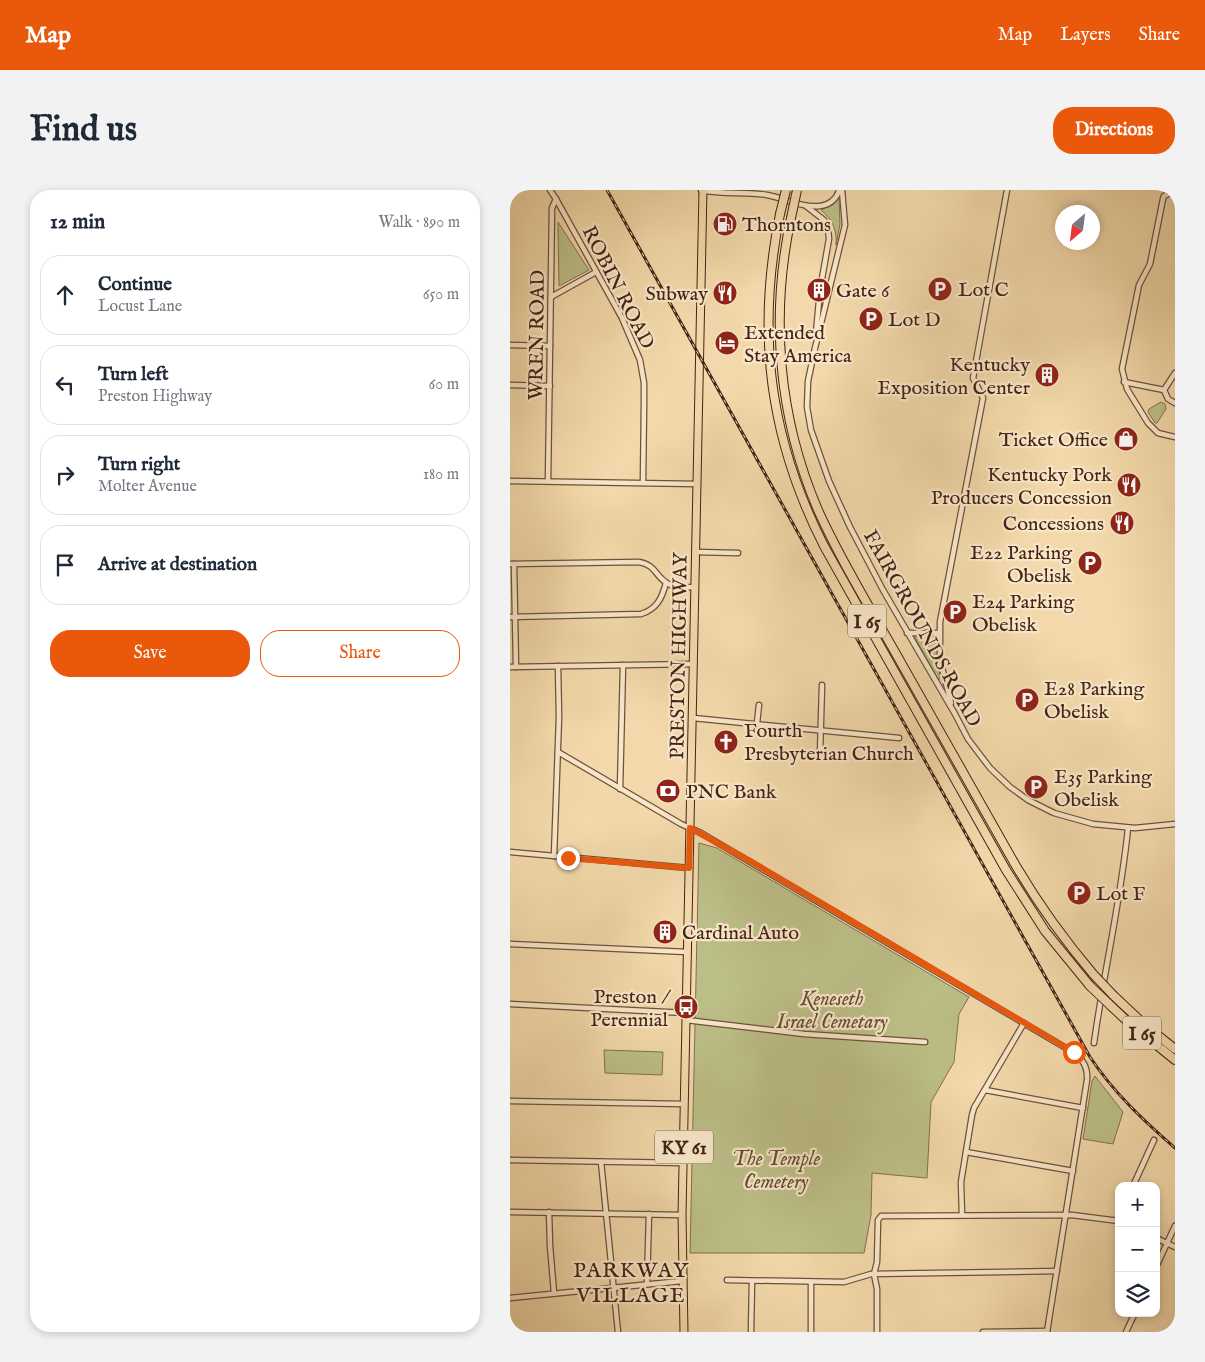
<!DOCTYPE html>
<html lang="en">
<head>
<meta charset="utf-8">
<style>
  :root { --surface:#fff; --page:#f2f2f3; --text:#1f2937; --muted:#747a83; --line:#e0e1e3; --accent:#ea580c }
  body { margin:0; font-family:"IM FELL English",serif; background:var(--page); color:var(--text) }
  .controls { position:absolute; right:15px; bottom:15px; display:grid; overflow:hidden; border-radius:10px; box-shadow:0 2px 8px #0003 }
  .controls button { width:45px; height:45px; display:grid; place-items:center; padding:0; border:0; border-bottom:1px solid var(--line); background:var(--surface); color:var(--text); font:25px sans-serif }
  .compass { position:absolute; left:545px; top:15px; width:45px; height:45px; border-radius:50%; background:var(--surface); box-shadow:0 2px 8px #0003; rotate:208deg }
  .stop { position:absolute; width:15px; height:15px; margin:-11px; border:4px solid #ea580c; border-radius:50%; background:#fff }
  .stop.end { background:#ea580c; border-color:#fff; box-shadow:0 1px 5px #0008 }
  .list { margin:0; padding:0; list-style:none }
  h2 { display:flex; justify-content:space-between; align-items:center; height:65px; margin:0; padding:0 20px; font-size:21px }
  h2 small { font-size:16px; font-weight:400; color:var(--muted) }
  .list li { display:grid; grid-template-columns:32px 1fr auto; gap:15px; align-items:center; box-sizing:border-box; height:80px; margin:0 10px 10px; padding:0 10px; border:1px solid var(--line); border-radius:20px }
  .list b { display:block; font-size:19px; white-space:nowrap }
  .list p { margin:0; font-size:16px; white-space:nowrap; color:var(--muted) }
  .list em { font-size:16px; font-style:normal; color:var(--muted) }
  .actions { display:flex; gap:10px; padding:15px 20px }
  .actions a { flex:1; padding:11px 0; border:1px solid var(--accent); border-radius:20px; text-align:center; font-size:18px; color:var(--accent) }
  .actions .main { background:var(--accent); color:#fff }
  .icon { flex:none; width:28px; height:28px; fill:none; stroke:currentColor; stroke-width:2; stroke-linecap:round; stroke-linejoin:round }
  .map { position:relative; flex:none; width:665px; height:1142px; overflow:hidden; border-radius:20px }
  header { display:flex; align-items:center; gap:30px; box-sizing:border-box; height:70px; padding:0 25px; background:var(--accent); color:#fff }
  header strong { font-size:24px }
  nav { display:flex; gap:28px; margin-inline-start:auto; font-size:18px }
  .intro { display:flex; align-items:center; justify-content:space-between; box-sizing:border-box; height:120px; padding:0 30px }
  h1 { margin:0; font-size:35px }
  .button { padding:12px 22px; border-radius:20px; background:var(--accent); color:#fff; font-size:18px; font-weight:700 }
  main { display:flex; gap:30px; padding:0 30px }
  aside { flex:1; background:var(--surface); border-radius:20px; box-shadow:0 2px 8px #0003 }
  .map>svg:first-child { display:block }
</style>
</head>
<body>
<header>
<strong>Map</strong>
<nav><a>Map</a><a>Layers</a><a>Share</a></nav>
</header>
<div class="intro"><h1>Find us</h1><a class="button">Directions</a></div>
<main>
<aside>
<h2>12 min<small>Walk · 890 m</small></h2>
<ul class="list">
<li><svg class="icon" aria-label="ahead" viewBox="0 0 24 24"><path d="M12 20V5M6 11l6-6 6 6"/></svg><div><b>Continue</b><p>Locust Lane</p></div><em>650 m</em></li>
<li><svg class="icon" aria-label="left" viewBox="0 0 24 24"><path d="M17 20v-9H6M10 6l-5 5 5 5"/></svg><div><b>Turn left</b><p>Preston Highway</p></div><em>60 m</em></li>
<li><svg class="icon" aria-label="right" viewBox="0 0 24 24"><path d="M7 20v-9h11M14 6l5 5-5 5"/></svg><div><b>Turn right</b><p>Molter Avenue</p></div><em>180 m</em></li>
<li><svg class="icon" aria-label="arrive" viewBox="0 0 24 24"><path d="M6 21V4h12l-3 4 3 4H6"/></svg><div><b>Arrive at destination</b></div></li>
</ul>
<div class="actions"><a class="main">Save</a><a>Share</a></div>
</aside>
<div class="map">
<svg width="665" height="1142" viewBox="0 0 665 1142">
  <rect width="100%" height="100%" fill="#f2d8aa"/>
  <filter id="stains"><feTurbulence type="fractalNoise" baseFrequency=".004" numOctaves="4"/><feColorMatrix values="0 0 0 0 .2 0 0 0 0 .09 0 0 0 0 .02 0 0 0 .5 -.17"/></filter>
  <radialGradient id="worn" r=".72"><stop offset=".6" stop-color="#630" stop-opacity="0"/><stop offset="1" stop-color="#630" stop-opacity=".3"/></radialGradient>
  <g fill="#bcbe87" stroke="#80704e">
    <path d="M329,7l1,27 -4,21c1,-15 -3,-25 -15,-35l13,-6z"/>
    <path d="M48,32l31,48 -30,16 -1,-58z"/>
    <path d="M651,212l4,2 1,5 -9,14h-2l-7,-11 1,-3z"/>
    <path d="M405,445h17l4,3 4,41h-2l-24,-43z"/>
    <path d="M189,653l18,5 252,149 -10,17 -5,48 -23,40 -4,76 -55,-5 -1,42 -7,38h-174z"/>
    <path d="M94,860l59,2 -1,23 -57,-2z"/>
    <path d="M585,886l28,36 -10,32 -30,-5 9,-58z"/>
  </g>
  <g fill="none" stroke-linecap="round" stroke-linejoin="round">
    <defs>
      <g id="street">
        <path d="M191,0c22,5 44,1 66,5 17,3 35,13 53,11 9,-1 17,-7 19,-16"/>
        <path d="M332,0l3,35 -30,123 -7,33 -1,26 4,23 18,51 21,46 33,63 72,124 13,25 22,29 20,19 18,13 26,13 39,11 42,4 40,-4"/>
        <path d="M665,1l-11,5 -1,3 -13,65 -11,21 -17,84 5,20 21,34 10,10 17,4"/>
        <path d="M46,9l66,119 18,42 4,23v21l-1,79"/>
        <path d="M296,16l18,14 4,8 1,11 -9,51 -4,43"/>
        <path d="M41,107l45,-25"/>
        <path d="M0,155l40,1"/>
        <path d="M665,183l-11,17 4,9 7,4"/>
        <path d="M614,192l40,8"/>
        <path d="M0,195l40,1"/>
        <path d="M0,291l187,3"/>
        <path d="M38,291l4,-273 4,-9 -6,-9"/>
        <path d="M186,362l42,1"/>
        <path d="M0,374l129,-2c17,3 16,14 28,21 8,6 19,4 28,4"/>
        <path d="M4,374l2,103"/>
        <path d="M0,427l131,-3c16,-5 21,-16 25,-31"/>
        <path d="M397,443h32"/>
        <path d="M0,477l184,-3"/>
        <path d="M441,513l-11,-43v-38l43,-224 -10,-20 34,-188"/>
        <path d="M183,528l206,20"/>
        <path d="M247,533l2,-18"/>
        <path d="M48,562l123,72 20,9 370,218c11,7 17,15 16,29l-40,252"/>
        <path d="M310,563l2,-68"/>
        <path d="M110,599l3,-124"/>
        <path d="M0,662l179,16"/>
        <path d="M44,666l5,-139 -1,-51"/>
        <path d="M0,754l177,8"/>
        <path d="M0,814l176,9"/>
        <path d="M176,830l118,14 121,8"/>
        <path d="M584,853c10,-72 27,-143 34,-215"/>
        <path d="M475,900l98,18"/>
        <path d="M0,911l174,3"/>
        <path d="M456,962l107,19"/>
        <path d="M0,970l173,3"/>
        <path d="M91,972l17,170"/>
        <path d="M623,996l21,-46"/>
        <path d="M0,1022l172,3"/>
        <path d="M39,1022l1,34 4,47"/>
        <path d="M452,1025l-1,-33 11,-67 2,-7 50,-85"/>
        <path d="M646,1048l19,9"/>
        <path d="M646,1077l19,-41"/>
        <path d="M217,1090l117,2 27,-8 186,-3"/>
        <path d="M301,1092v50"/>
        <path d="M137,1094l2,-70"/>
        <path d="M0,1108l172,-17"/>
        <path d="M241,1142l1,-51"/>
        <path d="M367,1142v-43l-3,-15 3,-12 1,-42 3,-4 191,-1 47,6"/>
        <path d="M473,1142l64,-1"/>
        <path d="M616,1142l9,-19"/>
      </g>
      <path id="primary" d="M174,1142l-2,-117 21,-1025"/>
      <g id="highway">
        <path d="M270,24c-24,119 -11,224 44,332l182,324 39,61 45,55"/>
        <path d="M281,28c-21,98 -13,199 27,292 22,49 51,96 77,142 40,72 81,143 121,214 23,39 49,75 78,109"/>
        <path d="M604,806l32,30 29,23"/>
        <path d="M601,816l17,16 47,38"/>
      </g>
    </defs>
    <use href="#street" stroke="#70503a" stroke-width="7"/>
    <use href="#primary" stroke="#452315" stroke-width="9"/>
    <use href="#highway" stroke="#452315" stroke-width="10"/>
    <use href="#street" stroke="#f7e6c8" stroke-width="4.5"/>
    <use href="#primary" stroke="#f2d8aa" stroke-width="7"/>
    <use href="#highway" stroke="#f2d8aa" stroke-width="8"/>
    <defs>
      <path id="rail" d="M97,0l483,867c24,36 53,63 85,91"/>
    </defs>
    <use href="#rail" stroke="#452315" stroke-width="3"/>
    <use href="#rail" stroke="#f7e6c8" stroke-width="1" stroke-dasharray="4" stroke-linecap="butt"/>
    <defs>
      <g id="highway-bridge">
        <path d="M270,24l6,-24"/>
        <path d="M281,28l6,-28"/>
        <path d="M584,785l20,21"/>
        <path d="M580,796l21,20"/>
      </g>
    </defs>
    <use href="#highway-bridge" stroke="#452315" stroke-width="10" stroke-linecap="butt"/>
    <use href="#highway-bridge" stroke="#f2d8aa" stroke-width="8"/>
  </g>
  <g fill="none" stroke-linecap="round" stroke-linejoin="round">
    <path stroke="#ea580c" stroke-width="6" d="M58,668l121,10 1,-40 62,34 322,190"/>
  </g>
  <defs>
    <symbol id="fuel-disc" viewBox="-11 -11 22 22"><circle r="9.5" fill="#8f2418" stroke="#f7e6c8"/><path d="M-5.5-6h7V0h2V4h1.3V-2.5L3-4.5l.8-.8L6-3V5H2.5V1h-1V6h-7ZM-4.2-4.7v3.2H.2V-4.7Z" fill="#fff"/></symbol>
    <symbol id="parking-disc" viewBox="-11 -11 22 22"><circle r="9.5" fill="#8f2418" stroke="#f7e6c8"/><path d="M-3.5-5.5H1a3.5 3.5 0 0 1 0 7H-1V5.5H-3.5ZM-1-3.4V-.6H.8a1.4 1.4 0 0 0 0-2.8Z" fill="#fff"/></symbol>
    <symbol id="building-disc" viewBox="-11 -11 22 22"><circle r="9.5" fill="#8f2418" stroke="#f7e6c8"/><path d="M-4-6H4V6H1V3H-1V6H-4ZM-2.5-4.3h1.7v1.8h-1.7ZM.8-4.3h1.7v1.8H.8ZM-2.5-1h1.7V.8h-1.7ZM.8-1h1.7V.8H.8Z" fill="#fff"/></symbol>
    <symbol id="restaurant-disc" viewBox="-11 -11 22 22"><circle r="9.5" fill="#8f2418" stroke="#f7e6c8"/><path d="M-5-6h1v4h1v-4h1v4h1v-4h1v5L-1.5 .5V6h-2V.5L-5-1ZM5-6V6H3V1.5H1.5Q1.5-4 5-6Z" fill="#fff"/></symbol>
    <symbol id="hotel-disc" viewBox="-11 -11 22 22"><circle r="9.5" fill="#8f2418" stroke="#f7e6c8"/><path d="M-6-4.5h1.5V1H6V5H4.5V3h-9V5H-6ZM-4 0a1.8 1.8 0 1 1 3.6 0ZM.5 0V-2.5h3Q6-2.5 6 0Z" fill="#fff"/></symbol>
    <symbol id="shop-disc" viewBox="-11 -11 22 22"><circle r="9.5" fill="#8f2418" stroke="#f7e6c8"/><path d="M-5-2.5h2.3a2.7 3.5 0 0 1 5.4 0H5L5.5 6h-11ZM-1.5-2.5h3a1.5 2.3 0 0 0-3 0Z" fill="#fff"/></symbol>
    <symbol id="church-disc" viewBox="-11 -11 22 22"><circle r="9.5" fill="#8f2418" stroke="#f7e6c8"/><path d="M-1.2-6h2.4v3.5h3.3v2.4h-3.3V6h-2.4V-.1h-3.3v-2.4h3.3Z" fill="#fff"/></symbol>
    <symbol id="bank-disc" viewBox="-11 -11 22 22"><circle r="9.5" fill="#8f2418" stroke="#f7e6c8"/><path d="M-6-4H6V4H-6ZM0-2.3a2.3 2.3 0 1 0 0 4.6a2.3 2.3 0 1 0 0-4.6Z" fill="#fff"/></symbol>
    <symbol id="bus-disc" viewBox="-11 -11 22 22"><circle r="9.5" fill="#8f2418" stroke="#f7e6c8"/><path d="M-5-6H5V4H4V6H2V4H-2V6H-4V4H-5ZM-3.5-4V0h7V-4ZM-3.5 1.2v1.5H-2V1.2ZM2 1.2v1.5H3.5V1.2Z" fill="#fff"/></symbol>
  </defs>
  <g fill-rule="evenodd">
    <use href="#fuel-disc" x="201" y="20" width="28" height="28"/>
    <use href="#parking-disc" x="416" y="85" width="28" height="28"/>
    <use href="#building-disc" x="295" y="86" width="28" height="28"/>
    <use href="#restaurant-disc" x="201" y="89" width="28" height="28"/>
    <use href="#parking-disc" x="347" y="115" width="28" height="28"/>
    <use href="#hotel-disc" x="203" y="139" width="28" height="28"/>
    <use href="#building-disc" x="523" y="171" width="28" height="28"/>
    <use href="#shop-disc" x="602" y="235" width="28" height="28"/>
    <use href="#restaurant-disc" x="605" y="281" width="28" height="28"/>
    <use href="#restaurant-disc" x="598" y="319" width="28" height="28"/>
    <use href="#parking-disc" x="566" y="359" width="28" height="28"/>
    <use href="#parking-disc" x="431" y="408" width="28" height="28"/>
    <use href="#parking-disc" x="503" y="496" width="28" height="28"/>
    <use href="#church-disc" x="202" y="538" width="28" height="28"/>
    <use href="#parking-disc" x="512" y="583" width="28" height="28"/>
    <use href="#bank-disc" x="144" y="587" width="28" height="28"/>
    <use href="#parking-disc" x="555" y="689" width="28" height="28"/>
    <use href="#building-disc" x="141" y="728" width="28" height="28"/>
    <use href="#bus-disc" x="162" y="803" width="28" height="28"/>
  </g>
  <g text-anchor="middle" stroke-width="4.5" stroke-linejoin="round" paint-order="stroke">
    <g fill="#f7e6c8" stroke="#7a5e4b" stroke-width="1">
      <rect x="338" y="414.5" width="38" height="33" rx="4"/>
      <rect x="613" y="826.5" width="38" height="33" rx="4"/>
      <rect x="145" y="940.5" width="58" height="33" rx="4"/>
    </g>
    <g font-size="19" font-weight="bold" fill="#452315">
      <text x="357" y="438">I 65</text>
      <text x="632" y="850">I 65</text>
      <text x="174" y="964">KY 61</text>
    </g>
    <g font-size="20" fill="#452315" stroke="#f7e6c8" text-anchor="start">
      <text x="232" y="41">Thorntons</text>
      <text x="448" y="106">Lot C</text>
      <text x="326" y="107">Gate 6</text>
      <text x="198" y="110" text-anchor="end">Subway</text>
      <text x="378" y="136">Lot D</text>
      <text x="234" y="149">Extended<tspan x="234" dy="23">Stay America</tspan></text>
      <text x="520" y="181" text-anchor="end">Kentucky<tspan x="520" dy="23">Exposition Center</tspan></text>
      <text x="598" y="256" text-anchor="end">Ticket Office</text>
      <text x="602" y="291" text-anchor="end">Kentucky Pork<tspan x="602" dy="23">Producers Concession</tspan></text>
      <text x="594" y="340" text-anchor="end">Concessions</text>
      <text x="562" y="369" text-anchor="end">E22 Parking<tspan x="562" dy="23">Obelisk</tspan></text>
      <text x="462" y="418">E24 Parking<tspan x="462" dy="23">Obelisk</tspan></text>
      <text x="534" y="505">E28 Parking<tspan x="534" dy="23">Obelisk</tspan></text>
      <text x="234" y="547">Fourth<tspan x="234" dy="23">Presbyterian Church</tspan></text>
      <text x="544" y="593">E35 Parking<tspan x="544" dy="23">Obelisk</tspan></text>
      <text x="176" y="608">PNC Bank</text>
      <text x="586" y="710">Lot F</text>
      <text x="172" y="749">Cardinal Auto</text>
      <text x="158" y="813" text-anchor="end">Preston /<tspan x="158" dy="23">Perennial</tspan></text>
    </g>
    <g font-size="20" fill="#452315" stroke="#f7e6c8">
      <text transform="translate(109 97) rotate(63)" y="7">ROBIN ROAD</text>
      <text transform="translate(26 145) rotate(-89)" y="7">WREN ROAD</text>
      <text transform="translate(413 438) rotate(61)" y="7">FAIRGROUNDS ROAD</text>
      <text transform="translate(168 466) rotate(-89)" y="7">PRESTON HIGHWAY</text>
    </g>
    <g font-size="20" font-style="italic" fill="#634a32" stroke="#f7e6c8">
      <text x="322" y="815">Keneseth<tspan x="322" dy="23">Israel Cemetary</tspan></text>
      <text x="266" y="975">The Temple<tspan x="266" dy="23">Cemetery</tspan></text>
    </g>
    <g font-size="22" letter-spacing="1" fill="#452315" stroke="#f7e6c8">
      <text x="121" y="1087">PARKWAY<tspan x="121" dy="25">VILLAGE</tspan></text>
    </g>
  </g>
  <rect width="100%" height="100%" filter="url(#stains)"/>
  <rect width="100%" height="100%" fill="url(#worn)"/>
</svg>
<div class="controls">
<button>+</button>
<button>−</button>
<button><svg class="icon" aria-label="layers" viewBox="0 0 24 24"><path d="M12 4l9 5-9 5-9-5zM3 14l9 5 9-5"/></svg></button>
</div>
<svg class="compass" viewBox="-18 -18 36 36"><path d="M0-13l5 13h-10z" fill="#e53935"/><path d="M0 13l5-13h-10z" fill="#747a83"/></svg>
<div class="stop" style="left:564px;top:862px"></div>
<div class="stop end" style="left:58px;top:668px"></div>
</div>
</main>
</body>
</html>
